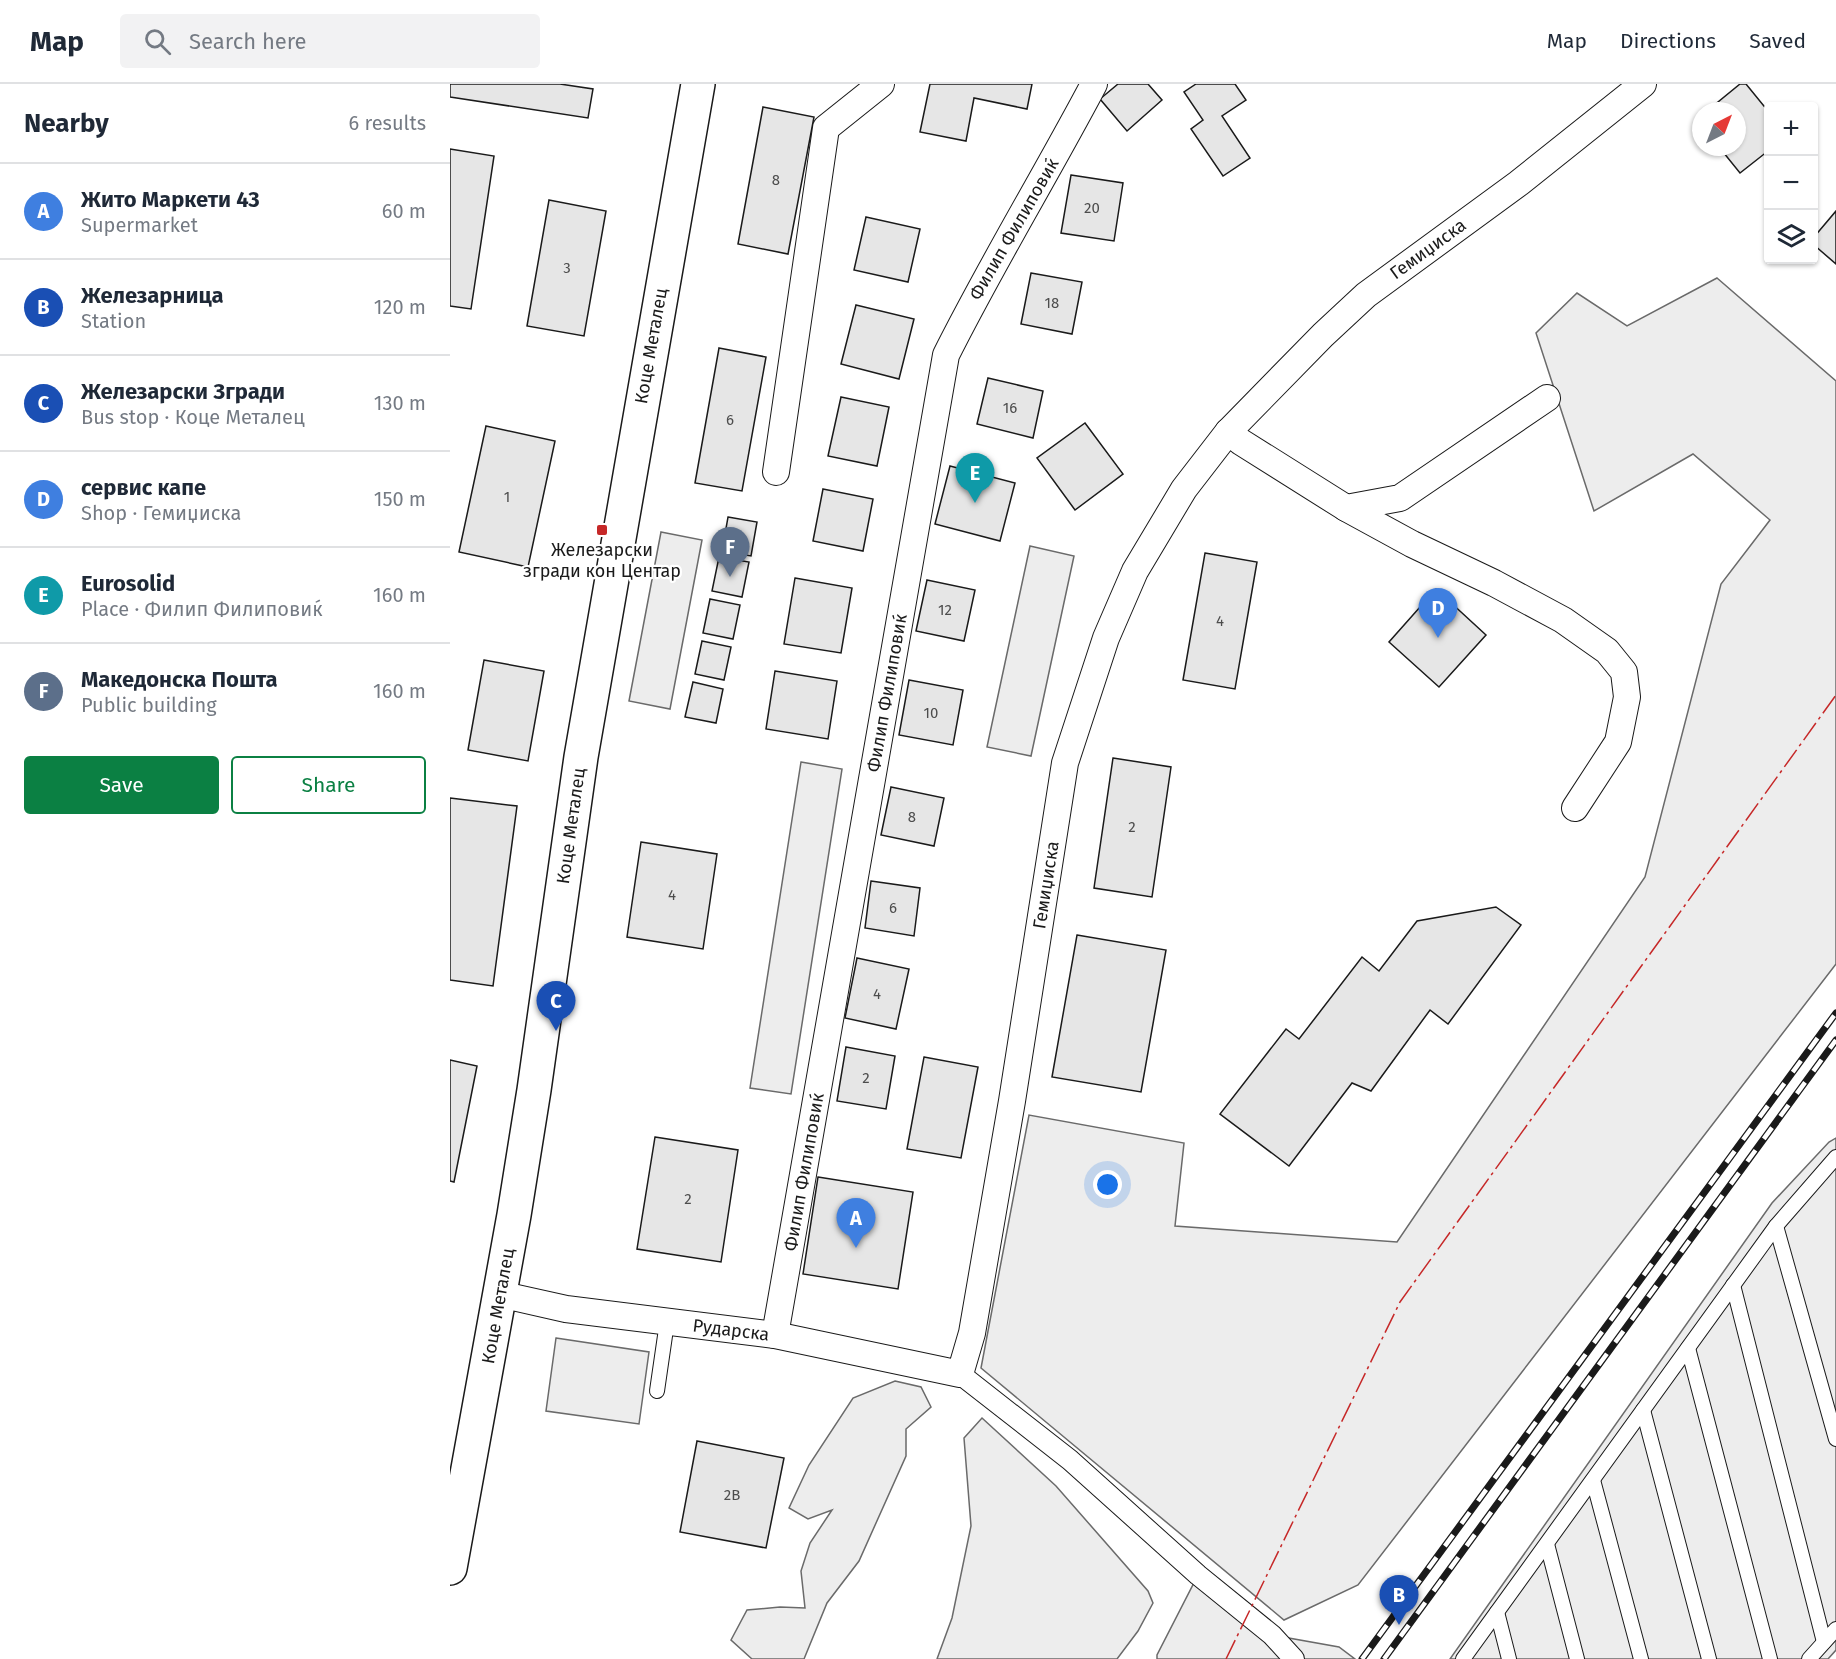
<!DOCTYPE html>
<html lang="en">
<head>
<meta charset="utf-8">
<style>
  :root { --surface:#fff; --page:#f2f2f3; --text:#1f2937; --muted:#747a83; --line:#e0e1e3; --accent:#0b8043 }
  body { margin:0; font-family:"Fira Sans",sans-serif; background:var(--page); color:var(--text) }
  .controls { position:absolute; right:18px; top:18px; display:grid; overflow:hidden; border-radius:6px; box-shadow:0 2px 4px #0004 }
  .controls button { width:54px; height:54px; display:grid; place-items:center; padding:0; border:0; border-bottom:2px solid var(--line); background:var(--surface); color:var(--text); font:30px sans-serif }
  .compass { position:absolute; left:1242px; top:18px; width:54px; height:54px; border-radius:50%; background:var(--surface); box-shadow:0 2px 4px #0004; rotate:42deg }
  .you { position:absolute; left:658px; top:1101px; width:21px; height:21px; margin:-15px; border:4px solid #fff; border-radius:50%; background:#1a73e8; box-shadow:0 0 0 9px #1a73e833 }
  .badge { display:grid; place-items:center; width:39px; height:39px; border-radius:50%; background:var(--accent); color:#fff; font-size:20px; font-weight:700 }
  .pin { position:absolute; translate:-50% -50px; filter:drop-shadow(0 2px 3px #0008) }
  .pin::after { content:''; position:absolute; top:32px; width:21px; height:18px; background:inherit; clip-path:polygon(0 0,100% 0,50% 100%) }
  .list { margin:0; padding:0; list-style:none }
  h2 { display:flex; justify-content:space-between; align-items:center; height:78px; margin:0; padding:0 24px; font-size:26px }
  h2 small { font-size:20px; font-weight:400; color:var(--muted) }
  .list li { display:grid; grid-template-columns:39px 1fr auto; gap:18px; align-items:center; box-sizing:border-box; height:96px; padding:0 24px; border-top:2px solid var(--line) }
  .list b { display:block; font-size:22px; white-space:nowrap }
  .list p { margin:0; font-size:20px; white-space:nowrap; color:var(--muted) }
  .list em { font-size:20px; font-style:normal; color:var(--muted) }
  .actions { display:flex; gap:12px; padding:18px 24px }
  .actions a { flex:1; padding:14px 0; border:2px solid var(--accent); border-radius:6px; text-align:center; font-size:21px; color:var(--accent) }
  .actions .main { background:var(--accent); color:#fff }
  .icon { flex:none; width:33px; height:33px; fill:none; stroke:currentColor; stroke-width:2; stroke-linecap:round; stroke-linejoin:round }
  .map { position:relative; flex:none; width:1386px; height:1575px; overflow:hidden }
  header { display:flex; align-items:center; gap:36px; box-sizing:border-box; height:84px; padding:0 30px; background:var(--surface); border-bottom:2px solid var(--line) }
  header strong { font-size:28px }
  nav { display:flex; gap:33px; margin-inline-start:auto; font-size:21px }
  .search { width:420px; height:54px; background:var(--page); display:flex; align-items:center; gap:15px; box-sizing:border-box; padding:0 21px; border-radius:6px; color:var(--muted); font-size:22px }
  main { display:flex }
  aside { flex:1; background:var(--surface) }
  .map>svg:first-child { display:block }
</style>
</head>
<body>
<header>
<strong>Map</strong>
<div class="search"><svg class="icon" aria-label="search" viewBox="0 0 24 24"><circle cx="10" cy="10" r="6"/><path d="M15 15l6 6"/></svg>Search here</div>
<nav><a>Map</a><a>Directions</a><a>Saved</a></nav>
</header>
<main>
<aside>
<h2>Nearby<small>6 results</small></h2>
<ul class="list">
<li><span class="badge" style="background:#3f7fe0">A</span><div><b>Жито Маркети 43</b><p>Supermarket</p></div><em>60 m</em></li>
<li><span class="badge" style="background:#1a4fb4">B</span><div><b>Железарница</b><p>Station</p></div><em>120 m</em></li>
<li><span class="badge" style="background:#1a4fb4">C</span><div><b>Железарски Згради</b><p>Bus stop · Коце Металец</p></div><em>130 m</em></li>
<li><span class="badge" style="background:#3f7fe0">D</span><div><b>сервис капе</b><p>Shop · Гемиџиска</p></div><em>150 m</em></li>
<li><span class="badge" style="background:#0f9aa8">E</span><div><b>Eurosolid</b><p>Place · Филип Филиповиќ</p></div><em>160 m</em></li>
<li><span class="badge" style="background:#5c6f8a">F</span><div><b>Македонска Пошта</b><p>Public building</p></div><em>160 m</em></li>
</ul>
<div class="actions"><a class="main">Save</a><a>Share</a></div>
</aside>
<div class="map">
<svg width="1386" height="1575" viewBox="0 0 1386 1575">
  <rect width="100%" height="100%" fill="#fff"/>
  <g fill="#ededed" stroke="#6a6a6a" stroke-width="1.5">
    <path d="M1267,194l119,103v583l-478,621 -74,35 -303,-252 48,-253 155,28 -9,83 222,16 248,-365 76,-293 49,-64 -77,-66 -99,57 -58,-178 41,-40 50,33z"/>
    <path d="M211,448l41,8 -32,169 -41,-8z"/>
    <path d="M580,462l44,10 -43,200 -44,-9z"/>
    <path d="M351,678l41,7 -51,325 -41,-6z"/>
    <path d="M1386,1054v512l-8,9h-378l322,-456 57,-61z"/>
    <path d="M106,1254l93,14 -10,72 -93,-13z"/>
    <path d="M445,1297l26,6 10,20 -25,22v27l-47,105 -32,42 -23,56h-52l-21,-19 16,-30 33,-3 25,1 -4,-37 9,-28 22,-33 -24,9 -19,-11 20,-43 44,-67z"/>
    <path d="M532,1334l74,68 92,105 5,12 -15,28 -21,28h-180l15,-41 19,-92 -7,-88z"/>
    <path d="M748,1491l74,60 67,12 16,12h-198v-4z"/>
  </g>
  <g fill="#e6e6e6" stroke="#1a1a1a" stroke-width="1.5">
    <path d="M0,0h110l33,5 -5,29 -138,-21z"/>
    <path d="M480,0h102l-5,25 -53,-11 -8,43 -46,-9z"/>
    <path d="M668,0h30l14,16 -35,31 -27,-32z"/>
    <path d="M746,0h39l11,16 -24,16 28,42 -27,18 -32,-47 12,-9 -19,-28z"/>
    <path d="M1290,0h6l22,27v40l-28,22 -21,-26h18v-36h-30z"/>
    <path d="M313,23l51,10 -26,137 -50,-10z"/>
    <path d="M0,65l44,7 -23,153 -21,-3z"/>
    <path d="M621,91l52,8 -9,58 -53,-8z"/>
    <path d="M99,116l57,11 -22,125 -57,-10z"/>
    <path d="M1386,127v53l-22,-19v-8z"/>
    <path d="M416,133l54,12 -12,53 -54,-12z"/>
    <path d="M581,189l51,9 -10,52 -51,-10z"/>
    <path d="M406,221l58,14 -15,60 -58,-15z"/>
    <path d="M269,264l47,9 -24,134 -47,-8z"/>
    <path d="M538,294l55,13 -10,47 -56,-14z"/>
    <path d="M391,313l48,10 -12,59 -49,-10z"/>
    <path d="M635,339l38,51 -48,36 -38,-52z"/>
    <path d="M36,342l69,15 -27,126 -69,-15z"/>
    <path d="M500,382l65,17 -15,58 -65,-17z"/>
    <path d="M373,405l50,10 -10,52 -50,-10z"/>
    <path d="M278,433l29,5 -6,34 -29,-5z"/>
    <path d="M755,469l52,9 -22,127 -52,-9z"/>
    <path d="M269,473l30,5 -7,35 -30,-6z"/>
    <path d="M345,494l57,10 -11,65 -57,-9z"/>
    <path d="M477,496l48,10 -11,51 -48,-10z"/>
    <path d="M986,505l50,46 -47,52 -50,-45z"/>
    <path d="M260,515l30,6 -7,34 -30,-6z"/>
    <path d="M252,557l29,6 -7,33 -29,-6z"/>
    <path d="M34,576l60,11 -16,90 -60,-11z"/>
    <path d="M325,587l62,10 -9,58 -62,-10z"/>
    <path d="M459,596l54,10 -10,55 -54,-10z"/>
    <path d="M243,598l30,7 -7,34 -31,-6z"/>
    <path d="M663,674l58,9 -19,130 -58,-9z"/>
    <path d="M441,703l53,11 -10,48 -53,-11z"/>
    <path d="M0,714l67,8 -24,180 -43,-6z"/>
    <path d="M191,758l76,12 -14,95 -76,-12z"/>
    <path d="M421,797l49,7 -6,48 -49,-8z"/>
    <path d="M1046,823l25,18 -73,99 -18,-14 -59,81 -19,-8 -63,83 -69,-52 66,-85 13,10 63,-82 17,14 38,-50z"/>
    <path d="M627,851l89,15 -25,142 -89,-15z"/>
    <path d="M407,874l52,11 -13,60 -51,-11z"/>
    <path d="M396,963l49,9 -9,53 -49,-8z"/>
    <path d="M474,973l54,10 -17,91 -54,-9z"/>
    <path d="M0,976l27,6 -23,116 -4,-1z"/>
    <path d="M205,1053l83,13 -17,112 -84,-13z"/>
    <path d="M368,1093l95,15 -15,97 -95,-15z"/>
    <path d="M247,1357l87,17 -18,90 -86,-16z"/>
  </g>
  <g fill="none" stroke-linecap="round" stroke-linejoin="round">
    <defs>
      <g id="service">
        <path d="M1326,1142l60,213"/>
        <path d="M1283,1201l91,357"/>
        <path d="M1238,1264l82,311"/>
        <path d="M207,1307l10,-69"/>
        <path d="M1193,1326l66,249"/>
        <path d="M1143,1396l48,179"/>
        <path d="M1097,1460l30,115"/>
        <path d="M1047,1528l12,47"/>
        <path d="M1013,1575l313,-433 60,-69"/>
        <path d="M1359,1575l27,-30"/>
      </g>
      <path id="pedestrian" d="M510,1290l110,86 128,115 74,60 22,24"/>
      <g id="minor">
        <path d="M778,348l13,10 105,66 54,-10 147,-100"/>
        <path d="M326,388l50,-344 55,-44"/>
        <path d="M896,424l66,36 82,39 69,37 44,31 17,21 3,25 -9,45 -43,66"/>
        <path d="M49,1210l67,15 209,26 185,39 12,-41 40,-232 53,-338 41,-125 29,-67 49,-82 44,-57 95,-97 43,-40 153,-112 124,-99"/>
        <path d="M325,1251l171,-980c46,-92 100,-180 148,-271"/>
      </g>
      <path id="tertiary" d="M0,1484l64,-353 20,-125 47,-333 117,-673"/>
    </defs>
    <use href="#service" stroke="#1a1a1a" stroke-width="16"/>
    <use href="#pedestrian" stroke="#1a1a1a" stroke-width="22"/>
    <use href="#minor" stroke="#1a1a1a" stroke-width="28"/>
    <use href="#tertiary" stroke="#1a1a1a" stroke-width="36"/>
    <use href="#service" stroke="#fff" stroke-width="14"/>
    <use href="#pedestrian" stroke="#fff" stroke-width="20"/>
    <use href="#minor" stroke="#fff" stroke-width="26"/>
    <use href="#tertiary" stroke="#fff" stroke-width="33"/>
    <defs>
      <g id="rail">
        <path d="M912,1575l474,-646"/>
        <path d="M934,1575l452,-619"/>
      </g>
    </defs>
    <use href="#rail" stroke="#1a1a1a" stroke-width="7"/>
    <use href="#rail" stroke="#fff" stroke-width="4.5" stroke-dasharray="14" stroke-linecap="butt"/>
    <path stroke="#c62828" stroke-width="1.5" stroke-dasharray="21 4.5 3 4.5" stroke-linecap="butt" d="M776,1575l174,-357 436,-607"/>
  </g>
  <rect fill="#c62828" stroke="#fff" stroke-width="2" x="146" y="440" width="12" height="12" rx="3"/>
  <g text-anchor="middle" stroke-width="4.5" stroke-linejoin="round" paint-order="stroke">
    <g font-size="15" fill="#4d4d4d">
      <text x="326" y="101">8</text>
      <text x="642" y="129">20</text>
      <text x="117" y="189">3</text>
      <text x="602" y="224">18</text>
      <text x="560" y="329">16</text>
      <text x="280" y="341">6</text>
      <text x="57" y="418">1</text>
      <text x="495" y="531">12</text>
      <text x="770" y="542">4</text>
      <text x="481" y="634">10</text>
      <text x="462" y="738">8</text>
      <text x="682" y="748">2</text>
      <text x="222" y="816">4</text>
      <text x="443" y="829">6</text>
      <text x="427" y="915">4</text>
      <text x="416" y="999">2</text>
      <text x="238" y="1120">2</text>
      <text x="282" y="1416">2В</text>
    </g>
    <g font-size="18" fill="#1a1a1a" stroke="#fff">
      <text transform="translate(564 145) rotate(-60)" y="6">Филип Филиповиќ</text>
      <text transform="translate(978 165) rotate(-36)" y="6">Гемиџиска</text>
      <text transform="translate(201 262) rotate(-80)" y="6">Коце Металец</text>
      <text transform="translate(437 609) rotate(-80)" y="6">Филип Филиповиќ</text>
      <text transform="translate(121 742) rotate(-82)" y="6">Коце Металец</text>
      <text transform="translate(596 801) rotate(-81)" y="6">Гемиџиска</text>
      <text transform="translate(354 1088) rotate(-80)" y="6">Филип Филиповиќ</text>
      <text transform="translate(48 1222) rotate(-80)" y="6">Коце Металец</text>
      <text transform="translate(281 1246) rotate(7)" y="6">Рударска</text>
    </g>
    <g font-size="18" fill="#1a1a1a" stroke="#fff">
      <text x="152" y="472">Железарски<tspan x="152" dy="21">згради кон Центар</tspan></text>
    </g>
  </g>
</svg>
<div class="controls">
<button>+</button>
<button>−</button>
<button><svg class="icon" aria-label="layers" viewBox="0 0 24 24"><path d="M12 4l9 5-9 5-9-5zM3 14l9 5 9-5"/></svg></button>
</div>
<svg class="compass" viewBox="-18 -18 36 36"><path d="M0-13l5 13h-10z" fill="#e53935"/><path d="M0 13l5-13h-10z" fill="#747a83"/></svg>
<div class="you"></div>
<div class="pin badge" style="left:406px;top:1164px;background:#3f7fe0">A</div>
<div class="pin badge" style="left:949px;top:1541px;background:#1a4fb4">B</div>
<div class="pin badge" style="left:106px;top:947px;background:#1a4fb4">C</div>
<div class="pin badge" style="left:988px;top:554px;background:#3f7fe0">D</div>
<div class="pin badge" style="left:525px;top:419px;background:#0f9aa8">E</div>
<div class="pin badge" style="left:280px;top:493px;background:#5c6f8a">F</div>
</div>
</main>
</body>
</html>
